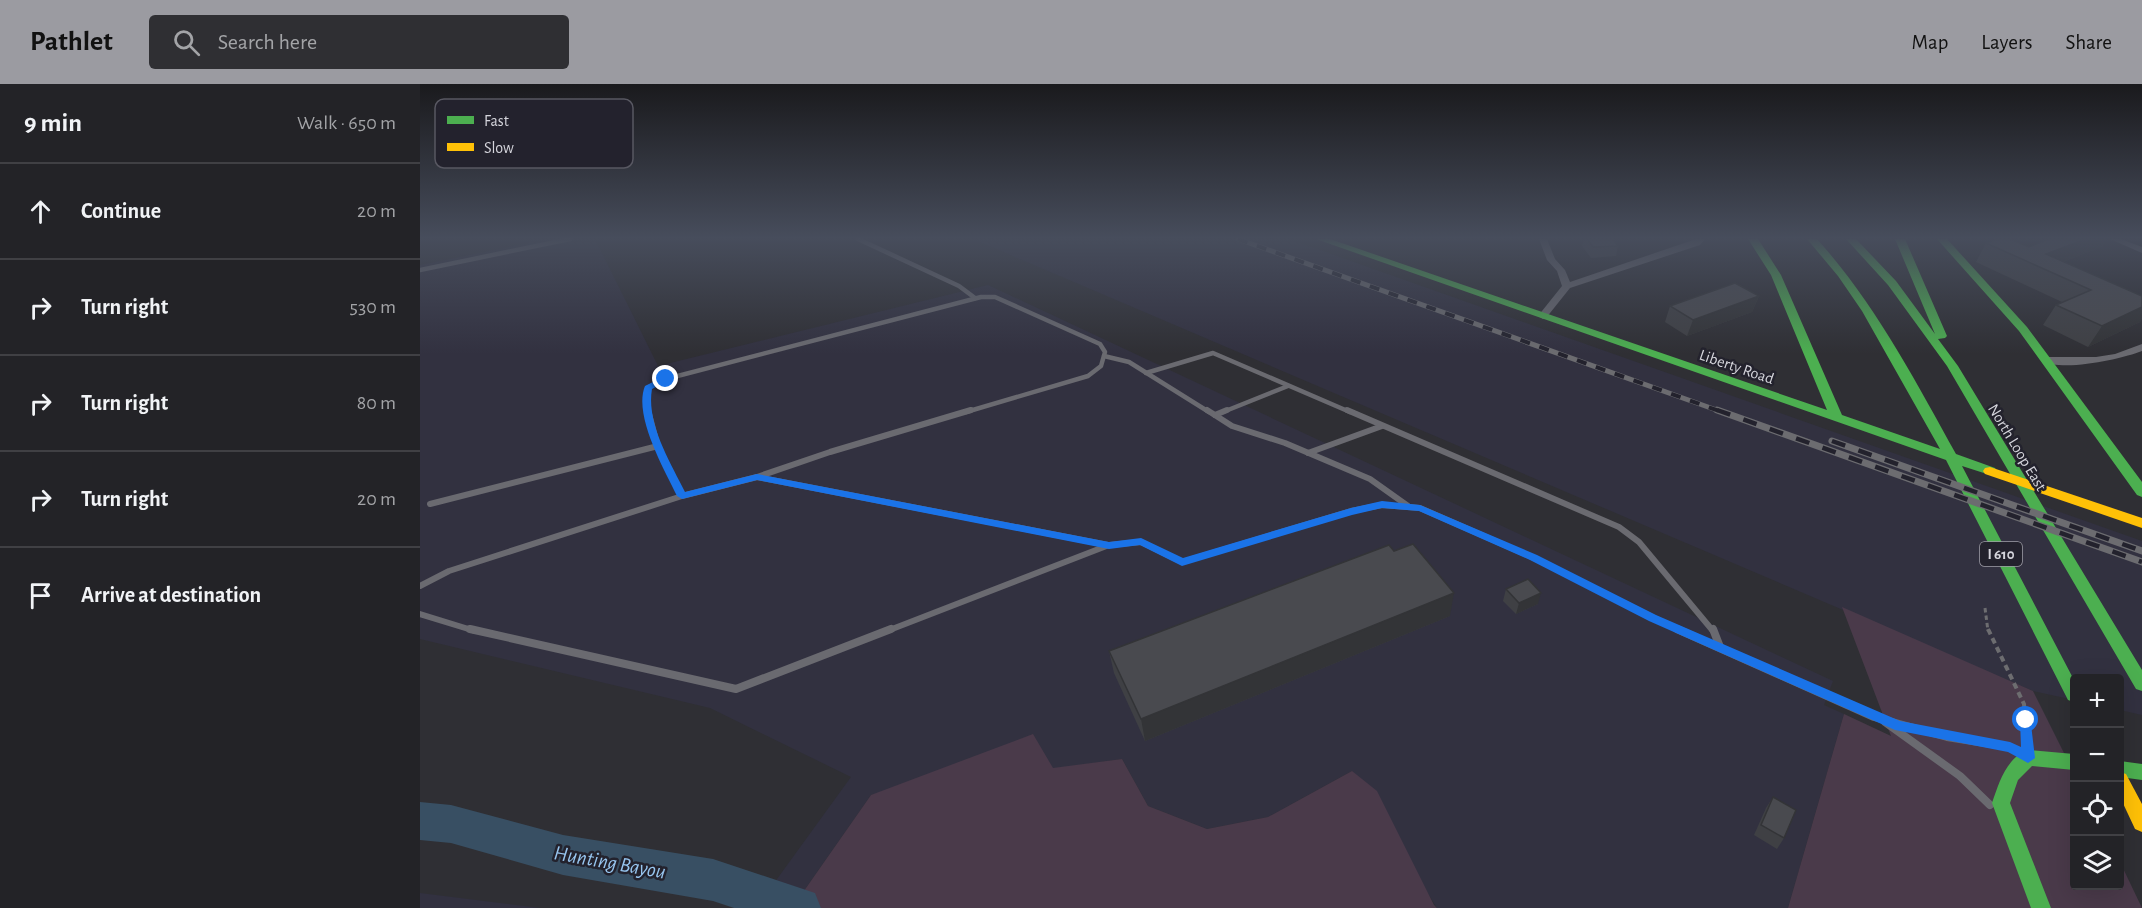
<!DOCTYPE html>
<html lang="en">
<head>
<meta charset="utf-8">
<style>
  :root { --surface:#232327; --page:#2f2f33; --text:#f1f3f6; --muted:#a3a4a7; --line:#404044; --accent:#9b9ba1 }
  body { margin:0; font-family:"Alegreya Sans",sans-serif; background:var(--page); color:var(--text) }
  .controls { position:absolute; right:18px; bottom:18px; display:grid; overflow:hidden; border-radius:6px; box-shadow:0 6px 24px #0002 }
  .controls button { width:54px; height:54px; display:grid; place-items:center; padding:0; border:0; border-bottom:2px solid var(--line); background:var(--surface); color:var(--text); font:30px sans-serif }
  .stop { position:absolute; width:18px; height:18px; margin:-14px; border:4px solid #1a73e8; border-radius:50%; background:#fff }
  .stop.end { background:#1a73e8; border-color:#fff; box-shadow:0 2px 6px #0008 }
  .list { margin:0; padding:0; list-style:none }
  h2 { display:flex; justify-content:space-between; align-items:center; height:78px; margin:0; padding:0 24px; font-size:26px }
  h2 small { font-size:20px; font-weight:400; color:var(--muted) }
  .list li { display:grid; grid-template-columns:39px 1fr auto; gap:18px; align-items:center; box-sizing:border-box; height:96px; padding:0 24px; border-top:2px solid var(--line) }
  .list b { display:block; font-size:22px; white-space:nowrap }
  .list em { font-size:20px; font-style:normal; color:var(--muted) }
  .icon { flex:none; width:33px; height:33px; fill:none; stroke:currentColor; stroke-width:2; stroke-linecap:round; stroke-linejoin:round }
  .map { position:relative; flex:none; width:1722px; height:824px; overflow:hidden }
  header { display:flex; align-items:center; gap:36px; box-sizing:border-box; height:84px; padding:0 30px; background:var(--accent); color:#111 }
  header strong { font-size:28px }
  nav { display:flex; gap:33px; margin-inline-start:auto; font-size:21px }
  .search { width:420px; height:54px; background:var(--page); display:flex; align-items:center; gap:15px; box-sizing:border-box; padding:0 21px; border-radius:6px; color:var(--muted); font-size:22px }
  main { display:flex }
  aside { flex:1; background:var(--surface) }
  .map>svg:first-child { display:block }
</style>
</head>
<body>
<header>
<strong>Pathlet</strong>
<div class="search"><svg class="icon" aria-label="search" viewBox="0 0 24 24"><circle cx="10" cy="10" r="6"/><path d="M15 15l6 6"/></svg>Search here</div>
<nav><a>Map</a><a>Layers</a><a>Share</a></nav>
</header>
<main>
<aside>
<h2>9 min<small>Walk · 650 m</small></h2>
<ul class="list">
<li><svg class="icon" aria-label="ahead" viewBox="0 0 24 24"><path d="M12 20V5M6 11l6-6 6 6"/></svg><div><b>Continue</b></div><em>20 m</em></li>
<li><svg class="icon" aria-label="right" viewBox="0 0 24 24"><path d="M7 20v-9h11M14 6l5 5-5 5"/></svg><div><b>Turn right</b></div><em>530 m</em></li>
<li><svg class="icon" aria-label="right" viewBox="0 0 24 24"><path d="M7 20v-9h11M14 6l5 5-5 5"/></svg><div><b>Turn right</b></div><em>80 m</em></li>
<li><svg class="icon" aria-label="right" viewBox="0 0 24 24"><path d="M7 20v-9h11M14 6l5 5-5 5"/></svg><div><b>Turn right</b></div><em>20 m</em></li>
<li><svg class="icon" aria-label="arrive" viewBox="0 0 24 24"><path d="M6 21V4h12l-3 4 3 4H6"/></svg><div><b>Arrive at destination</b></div></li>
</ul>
</aside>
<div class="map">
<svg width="1722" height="824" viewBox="0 0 1722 824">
  <rect width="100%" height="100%" fill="#2f2f34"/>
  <g fill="#323140">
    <path d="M111,155h64l63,127 330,-81 845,396 -9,24 20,9 -56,194h-351l-85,-137 -84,46 -61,12 -59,-23 -26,-47 -251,36 -79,113h-36l95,-131 -141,-69 -290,-69v-374l109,-22z"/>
    <path d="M553,155h316l853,302v174l-22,-5v-32h-46v22l-41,-9z"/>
    <path d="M0,809l120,15h-120z"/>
  </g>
  <g fill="#4a3a4a">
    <path d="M1422,523l191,84 41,82v113h46v-24l22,46h-354l56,-194 47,22z"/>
    <path d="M613,650l20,34 69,-9 26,47 59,23 61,-12 84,-46 25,20 57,114 3,3h-645l79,-113z"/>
  </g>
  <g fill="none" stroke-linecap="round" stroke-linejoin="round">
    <path fill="#384f63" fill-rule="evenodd" d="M0,718l31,3 112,30 150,24 102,34 6,15h-87l-21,-7 -150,-26 -112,-32 -31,-3z"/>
    <path stroke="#6d6d70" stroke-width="3" stroke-dasharray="4.5 3" stroke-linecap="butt" d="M1565,524l3,23"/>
    <path stroke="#6d6d70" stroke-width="4" stroke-dasharray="6 4" stroke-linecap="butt" d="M1568,545l36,75 3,34"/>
    <g stroke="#6a6a70" stroke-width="4.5">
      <path d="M438,155l101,47 16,12"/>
      <path d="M0,186l150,-31"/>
      <path d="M684,272l25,6 80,50"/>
      <path d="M726,289l67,-20 137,59"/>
      <path d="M228,328l-1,-24 19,-9 315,-82h14l105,47 5,8 -4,14 -13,10 -122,36"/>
      <path d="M803,328l65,-26"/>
    </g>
    <g stroke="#6a6a70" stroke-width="6">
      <path d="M787,326l25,16 53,17 85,36 38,27"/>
      <path d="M927,326l272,117 20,15 74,89"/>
      <path d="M795,331l12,-5"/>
      <path d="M888,369l74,-27"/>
      <path d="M337,393l73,-25 141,-42"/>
      <path d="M262,412l75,-19 351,68"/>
      <path d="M10,420l228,-58"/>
      <path d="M0,502l29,-15 233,-75 -25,-52 -9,-34"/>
      <path d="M0,530l55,17"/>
      <path d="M467,547l222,-86 32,-3 41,20 169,-51 31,-6 38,3 114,50 146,73"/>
    </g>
    <g stroke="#6a6a70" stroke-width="8">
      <path d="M50,545l266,60 155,-60"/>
      <path d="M1257,545l197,88 73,20 63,10 13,7"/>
      <path d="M1293,545l7,18"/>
      <path d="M1465,638l75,54 30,29"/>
    </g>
    <g fill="#6a6a70" fill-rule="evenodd">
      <path d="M1119,155h8l8,20 10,11 5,12 126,-43h9l-5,6 -130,43 -24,30 -3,1 -5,-3 24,-30 -5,-15 -10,-11z"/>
      <path d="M1690,155h11l21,8v6z"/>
      <path d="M1722,260v7c-20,8 -83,22 -100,9l5,-3h49l19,-3z"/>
    </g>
    <g fill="#4caf50" fill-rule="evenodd">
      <path d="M896,155h14l497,171 -56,-135 -23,-36h10l23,36 61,140 98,34 -78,-138 -24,-35 -31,-37h10c57,63 98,141 139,215l39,14 2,3 -7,4 -28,-9 112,214v22l-6,-2 -122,-240z"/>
      <path d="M1426,155h10l40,42 39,53 -40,-95h10l42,97 -2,2 -7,1 20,27 184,304v21l-6,-2 -189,-323 -59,-81z"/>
      <path d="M1517,155h10l80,88 115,155v15l-5,-2 -118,-164z"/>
      <path d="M1608,666l46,4v16l-42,-4 -14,14 -8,23 41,105h-20l-39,-105c7,-20 14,-45 36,-53z"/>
      <path d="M1700,677l22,3v16l-22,-3z"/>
    </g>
    <g fill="#ffc107" fill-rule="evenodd">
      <path d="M1570,383l152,51v10l-157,-54 -2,-3 2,-3z"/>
      <path d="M1700,688l6,2 16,30v28l-7,-3 -15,-32z"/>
    </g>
    <defs>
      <path id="rail-far1" d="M818,155l484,173"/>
      <g id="rail">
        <path d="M1297,326l425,152"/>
        <path d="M1412,357l310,110"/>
      </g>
    </defs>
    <use href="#rail-far1" stroke="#6c6c70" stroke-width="5"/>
    <use href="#rail" stroke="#6c6c70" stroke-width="7"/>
    <use href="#rail-far1" stroke="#23222d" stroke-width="4" stroke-dasharray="10" stroke-linecap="butt"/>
    <use href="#rail" stroke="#23222d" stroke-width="4.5" stroke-dasharray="14" stroke-linecap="butt"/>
  </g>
  <g fill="#3f4044">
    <path d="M1164,155h29l5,7 -2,10 -25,2 -9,-12z"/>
    <path d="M1566,159l43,4 74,-1 -40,16 79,34v22l-2,4 -52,25 -45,-22 13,-20 6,-3 -86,-40z"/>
    <path d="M1339,212l-7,16 -65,24 -22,-14 5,-16z"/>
    <path d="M1086,505l32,15 -22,10 -13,-13z"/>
    <path d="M1030,532l-305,125 -31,-68 -5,-22z"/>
    <path d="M1353,713l11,41 -7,11 -23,-14 12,-27z"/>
  </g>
  <g fill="#333437">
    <path d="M1666,155h22l-5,7 -58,23 1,-15z"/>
    <path d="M1339,212l-7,16 -65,24 6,-16z"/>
    <path d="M1722,223v11l-2,4 -52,25 14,-21z"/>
    <path d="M1034,509l-4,23 -305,125 -4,-22z"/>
    <path d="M1121,509l-3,11 -22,10 3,-11z"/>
  </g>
  <g fill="#494a4f" stroke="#333437" stroke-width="1.5">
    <path d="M1167,155h26l5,7 -25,1z"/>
    <path d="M1578,155h12l19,8 19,-8h38l-40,15 96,42v11l-40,19 -46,-21 35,-15 -105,-47z"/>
    <path d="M1315,199l24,13 -66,24 -23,-14z"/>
    <path d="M993,460l41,49 -313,126 -32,-68 280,-106 5,6z"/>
    <path d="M1108,495l13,14 -22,10 -13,-14z"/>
    <path d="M1353,713l23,13 -12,28 -23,-13z"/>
  </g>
  <linearGradient id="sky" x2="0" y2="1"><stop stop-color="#1a1a1d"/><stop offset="0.57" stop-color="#474d5c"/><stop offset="1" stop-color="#474d5c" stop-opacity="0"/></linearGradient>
  <rect width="1722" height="270" fill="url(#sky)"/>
  <path fill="#1a73e8" d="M243,293l8,2 -19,10c-6,34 18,73 33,103l72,-18 352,68 32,-4 42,20 168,-50 31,-7 38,4 117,50 119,60 244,106 110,21 11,5 -1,-27 1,-4h9l5,42 -7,5 -20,-11 -113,-22 -246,-109 -119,-61 -111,-49 -37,-3 -30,7 -170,51 -42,-21 -31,4 -352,-69 -75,19 -5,-3c-13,-27 -44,-81 -32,-110z"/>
  <g text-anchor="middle" stroke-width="5" stroke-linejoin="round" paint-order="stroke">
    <rect fill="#23222d" stroke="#a09fa8" stroke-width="1.5" x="1560" y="458" width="42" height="24" rx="4.5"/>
    <g font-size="15" font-weight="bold" fill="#d5d5dc">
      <text x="1581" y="475">I 610</text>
    </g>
    <g font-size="16" fill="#d5d5dc" stroke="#23222d">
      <text transform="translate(1317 282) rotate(19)" y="6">Liberty Road</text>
      <text transform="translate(1598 363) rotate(59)" y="6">North Loop East</text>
    </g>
    <g font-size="21" font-style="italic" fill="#97c5ef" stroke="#23222d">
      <text transform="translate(190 778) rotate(10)" y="7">Hunting Bayou</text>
    </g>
  </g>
  <rect x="15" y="15" width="198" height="69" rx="9" fill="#23222d" stroke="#585862" stroke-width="1.5"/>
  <rect x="27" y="32" width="27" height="8" fill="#4caf50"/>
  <rect x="27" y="59" width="27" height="8" fill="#ffc107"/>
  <g font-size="16" fill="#d5d5dc">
    <text x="64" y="42">Fast</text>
    <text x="64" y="69">Slow</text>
  </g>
</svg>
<div class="controls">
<button>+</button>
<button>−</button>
<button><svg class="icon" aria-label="locate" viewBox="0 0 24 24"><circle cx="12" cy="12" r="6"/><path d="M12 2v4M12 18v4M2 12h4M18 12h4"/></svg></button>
<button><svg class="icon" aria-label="layers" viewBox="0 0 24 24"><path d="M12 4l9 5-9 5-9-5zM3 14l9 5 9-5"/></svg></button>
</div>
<div class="stop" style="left:1606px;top:636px"></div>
<div class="stop end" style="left:246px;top:295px"></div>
</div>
</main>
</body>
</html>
